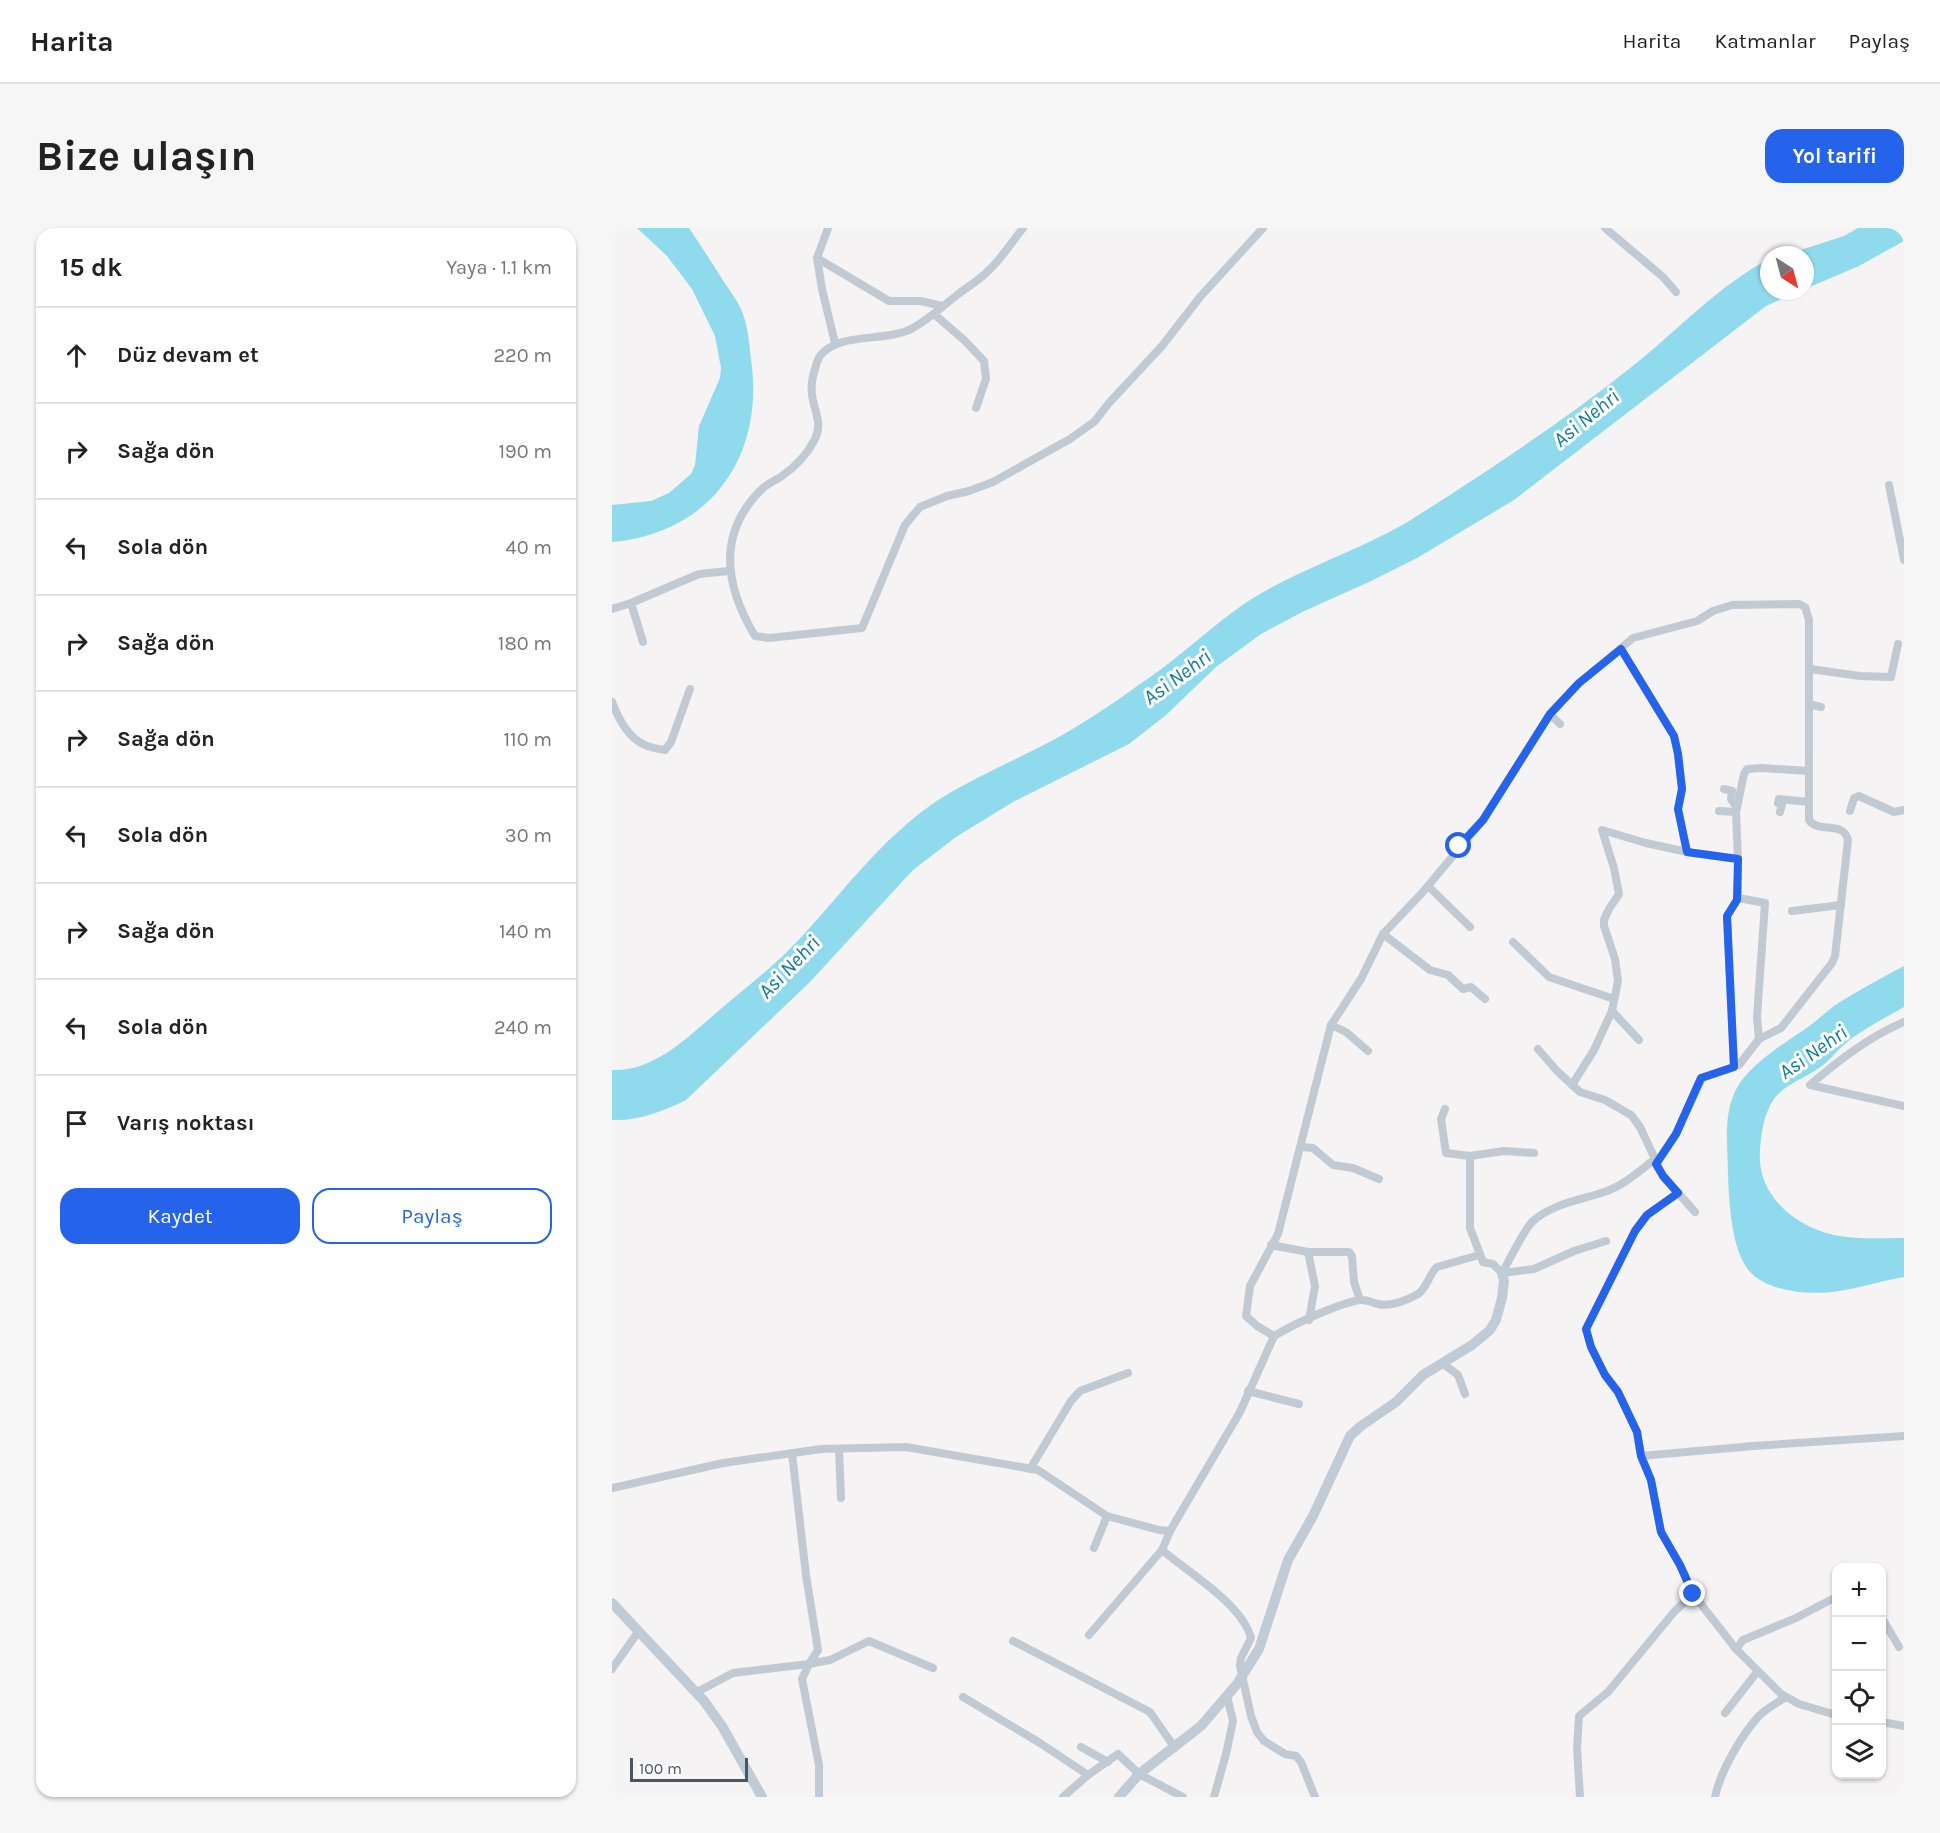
<!DOCTYPE html>
<html lang="tr">
<head>
<meta charset="utf-8">
<style>
  :root { --surface:#fff; --page:#f6f6f6; --text:#222; --muted:#767676; --line:#e0e0e0; --accent:#2563eb }
  body { margin:0; font-family:Karla,sans-serif; background:var(--page); color:var(--text) }
  .controls { position:absolute; right:18px; bottom:18px; display:grid; overflow:hidden; border-radius:12px; box-shadow:0 2px 4px #0004 }
  .controls button { width:54px; height:54px; display:grid; place-items:center; padding:0; border:0; border-bottom:2px solid var(--line); background:var(--surface); color:var(--text); font:30px sans-serif }
  .compass { position:absolute; left:1148px; top:18px; width:54px; height:54px; border-radius:50%; background:var(--surface); box-shadow:0 2px 4px #0004; rotate:144deg }
  .scale { position:absolute; left:18px; bottom:15px; width:118px; box-sizing:border-box; padding-left:6px; border:3px solid #4a5661; border-top:0; font-size:16px; line-height:21px; white-space:nowrap; color:#4a5661; -webkit-text-stroke:4px #fff; paint-order:stroke }
  .stop { position:absolute; width:18px; height:18px; margin:-14px; border:4px solid #2563eb; border-radius:50%; background:#fff }
  .stop.end { background:#2563eb; border-color:#fff; box-shadow:0 2px 6px #0008 }
  .list { margin:0; padding:0; list-style:none }
  h2 { display:flex; justify-content:space-between; align-items:center; height:78px; margin:0; padding:0 24px; font-size:26px }
  h2 small { font-size:20px; font-weight:400; color:var(--muted) }
  .list li { display:grid; grid-template-columns:39px 1fr auto; gap:18px; align-items:center; box-sizing:border-box; height:96px; padding:0 24px; border-top:2px solid var(--line) }
  .list b { display:block; font-size:22px; white-space:nowrap }
  .list em { font-size:20px; font-style:normal; color:var(--muted) }
  .actions { display:flex; gap:12px; padding:18px 24px }
  .actions a { flex:1; padding:14px 0; border:2px solid var(--accent); border-radius:18px; text-align:center; font-size:21px; color:var(--accent) }
  .actions .main { background:var(--accent); color:#fff }
  .icon { flex:none; width:33px; height:33px; fill:none; stroke:currentColor; stroke-width:2; stroke-linecap:round; stroke-linejoin:round }
  .map { position:relative; flex:none; width:1292px; height:1569px; overflow:hidden; border-radius:18px }
  header { display:flex; align-items:center; gap:36px; box-sizing:border-box; height:84px; padding:0 30px; background:var(--surface); border-bottom:2px solid var(--line) }
  header strong { font-size:28px }
  nav { display:flex; gap:33px; margin-inline-start:auto; font-size:21px }
  .intro { display:flex; align-items:center; justify-content:space-between; box-sizing:border-box; height:144px; padding:0 36px }
  h1 { margin:0; font-size:42px }
  .button { padding:15px 27px; border-radius:18px; background:var(--accent); color:#fff; font-size:21px; font-weight:700 }
  main { display:flex; gap:36px; padding:0 36px }
  aside { flex:1; background:var(--surface); border-radius:18px; box-shadow:0 2px 4px #0004 }
  .map>svg:first-child { display:block }
</style>
</head>
<body>
<header>
<strong>Harita</strong>
<nav><a>Harita</a><a>Katmanlar</a><a>Paylaş</a></nav>
</header>
<div class="intro"><h1>Bize ulaşın</h1><a class="button">Yol tarifi</a></div>
<main>
<aside>
<h2>15 dk<small>Yaya · 1.1 km</small></h2>
<ul class="list">
<li><svg class="icon" aria-label="ahead" viewBox="0 0 24 24"><path d="M12 20V5M6 11l6-6 6 6"/></svg><div><b>Düz devam et</b></div><em>220 m</em></li>
<li><svg class="icon" aria-label="right" viewBox="0 0 24 24"><path d="M7 20v-9h11M14 6l5 5-5 5"/></svg><div><b>Sağa dön</b></div><em>190 m</em></li>
<li><svg class="icon" aria-label="left" viewBox="0 0 24 24"><path d="M17 20v-9H6M10 6l-5 5 5 5"/></svg><div><b>Sola dön</b></div><em>40 m</em></li>
<li><svg class="icon" aria-label="right" viewBox="0 0 24 24"><path d="M7 20v-9h11M14 6l5 5-5 5"/></svg><div><b>Sağa dön</b></div><em>180 m</em></li>
<li><svg class="icon" aria-label="right" viewBox="0 0 24 24"><path d="M7 20v-9h11M14 6l5 5-5 5"/></svg><div><b>Sağa dön</b></div><em>110 m</em></li>
<li><svg class="icon" aria-label="left" viewBox="0 0 24 24"><path d="M17 20v-9H6M10 6l-5 5 5 5"/></svg><div><b>Sola dön</b></div><em>30 m</em></li>
<li><svg class="icon" aria-label="right" viewBox="0 0 24 24"><path d="M7 20v-9h11M14 6l5 5-5 5"/></svg><div><b>Sağa dön</b></div><em>140 m</em></li>
<li><svg class="icon" aria-label="left" viewBox="0 0 24 24"><path d="M17 20v-9H6M10 6l-5 5 5 5"/></svg><div><b>Sola dön</b></div><em>240 m</em></li>
<li><svg class="icon" aria-label="arrive" viewBox="0 0 24 24"><path d="M6 21V4h12l-3 4 3 4H6"/></svg><div><b>Varış noktası</b></div></li>
</ul>
<div class="actions"><a class="main">Kaydet</a><a>Paylaş</a></div>
</aside>
<div class="map">
<svg width="1292" height="1569" viewBox="0 0 1292 1569">
  <rect width="100%" height="100%" fill="#f5f3f3"/>
  <g fill="#90daee">
    <path d="M25,0h52c12,18 24,36 35,54 6,9 13,18 17,27 7,16 8,33 10,50 14,96 -39,174 -139,183v-37l39,-4 18,-8 22,-19 4,-9 4,-39 21,-48 1,-10 -6,-32 -23,-47 -25,-33z"/>
    <path d="M1246,0h46v13l-45,25 -54,23v-34h-20l59,-19z"/>
    <path d="M1157,31v32h31l-34,15 -252,194 -97,58 -48,24 -67,30 -41,22 -45,33 -50,48 -37,29 -116,58 -57,35 -43,33 -104,113 -123,117c-25,12 -47,21 -74,20v-50c41,2 75,-32 104,-57 23,-20 48,-39 71,-61 35,-35 65,-76 101,-111 15,-14 32,-29 50,-41 40,-25 85,-43 126,-66 33,-19 65,-42 96,-64 28,-21 55,-46 84,-66 54,-36 118,-53 173,-88 74,-47 148,-96 217,-151 45,-36 84,-79 135,-106z"/>
    <path d="M1292,738v41c-19,11 -41,22 -58,36 -10,8 -16,18 -27,25 -14,10 -34,16 -45,31 -10,14 -13,35 -14,52 -3,37 24,66 58,79 26,11 58,8 86,8v39c-24,4 -48,12 -72,15 -27,3 -72,-1 -87,-27 -14,-23 -16,-64 -17,-90 0,-29 -6,-62 10,-89 14,-23 48,-44 70,-59 11,-8 21,-18 32,-25 21,-13 43,-25 64,-36z"/>
  </g>
  <g fill="none" stroke-linecap="round" stroke-linejoin="round">
    <g stroke="#c1cad2" stroke-width="8">
      <path d="M216,0l-11,30 5,31 13,54"/>
      <path d="M411,0c-11,14 -21,30 -34,42 -9,10 -22,17 -32,25 -14,11 -28,24 -44,33 -27,15 -74,3 -93,28 -2,3 -4,9 -5,13 -3,8 -4,17 -3,26 2,16 11,28 3,44 -7,14 -20,28 -33,37 -6,4 -13,7 -19,12 -47,45 -38,98 -8,148l14,2 93,-10 43,-103 15,-18 27,-11 22,-5 24,-9 77,-43 24,-17 15,-19 53,-57 38,-49 63,-69"/>
      <path d="M993,0l58,49 13,15"/>
      <path d="M205,30l72,43h32l21,5"/>
      <path d="M322,86l30,26 20,21 2,18 -10,29"/>
      <path d="M1277,257l15,75"/>
      <path d="M19,375l12,39"/>
      <path d="M0,381l19,-6 68,-29 30,-3"/>
      <path d="M1009,421l53,87 4,18 4,35 -4,20 9,43 51,7"/>
      <path d="M1198,441l50,7 31,1 7,-33"/>
      <path d="M0,474c6,16 16,36 33,43 6,3 13,4 20,5l6,-8 19,-53"/>
      <path d="M1197,476l12,3"/>
      <path d="M938,486l10,10"/>
      <path d="M1112,561l8,2 -1,8 6,9"/>
      <path d="M1107,583l17,1"/>
      <path d="M1238,583l4,-13 5,-2 35,16 10,-2"/>
      <path d="M1168,584l2,-8 -4,-1 1,-4 30,3"/>
      <path d="M816,658l42,41"/>
      <path d="M1126,670l27,5 -8,114 2,22"/>
      <path d="M1180,683l49,-6"/>
      <path d="M771,706l47,36 18,5 15,14 8,-2 14,12"/>
      <path d="M901,714l36,35 65,22"/>
      <path d="M1000,783l27,29"/>
      <path d="M1292,794c-35,15 -65,38 -94,63l94,21"/>
      <path d="M719,797l15,7 22,19"/>
      <path d="M926,821l19,22 23,21 25,8 26,15 9,12 23,49 32,36"/>
      <path d="M1122,839l-7,-151 11,-18v-39l-2,-47 8,-38 3,-5 15,-1 47,3"/>
      <path d="M960,857l22,-35 18,-39 6,-30 -3,-22 -11,-33v-6l5,-11 10,-15 -5,-26 -12,-38 44,13 41,9"/>
      <path d="M833,881l-4,10 5,34 24,3 34,-5 30,2"/>
      <path d="M690,919l11,1 20,17 20,3 26,11"/>
      <path d="M858,928v72l13,34 10,2 9,9 32,-4 40,-18 32,-10"/>
      <path d="M1066,965l-31,22 -12,16 -49,98 5,18 14,28 13,17 19,40 4,24 10,24 10,52 19,33 13,29 43,55 45,45 18,10 37,11"/>
      <path d="M659,1017l37,7"/>
      <path d="M890,1045c7,-12 22,-43 30,-51 19,-18 49,-22 72,-30 19,-6 34,-20 50,-32"/>
      <path d="M697,1092l6,-34 -7,-34h41l3,4 2,26 6,18"/>
      <path d="M662,1108l-17,-10 -11,-10 4,-30 28,-52 53,-209 30,-46 22,-45 39,-41 61,-73 67,-106 29,-31 54,-45 64,-17 16,-10 19,-6 67,-1 6,3 4,13v200c9,14 34,0 39,20l-13,116 -3,7 -51,65 -22,11 -20,26 -37,13 -26,56 -20,30"/>
      <path d="M830,1135l16,12 7,19"/>
      <path d="M636,1163l51,13"/>
      <path d="M227,1221l2,49"/>
      <path d="M180,1225l14,122 12,75 -9,14 21,-4 39,-19 64,27"/>
      <path d="M1029,1228l112,-10 151,-10"/>
      <path d="M418,1241l41,-68 9,-10 48,-18"/>
      <path d="M0,1260l111,-25 98,-14 85,-2 132,23 69,46 52,14 11,1"/>
      <path d="M482,1320l13,-32"/>
      <path d="M1270,1390l17,29"/>
      <path d="M477,1407l73,-85"/>
      <path d="M401,1413l137,71 25,36"/>
      <path d="M1124,1421l7,-9 53,-22 40,-21"/>
      <path d="M197,1436l-7,15 17,86v32"/>
      <path d="M0,1441l26,-37"/>
      <path d="M85,1464l36,-19 76,-9"/>
      <path d="M351,1469l77,46 48,32"/>
      <path d="M1113,1485l32,-41"/>
      <path d="M1270,1494l22,4"/>
      <path d="M469,1519l27,15"/>
      <path d="M451,1569l25,-22 30,-21 21,20 44,23"/>
      <path d="M602,1569l12,-43 7,-33 -6,-25"/>
      <path d="M703,1569l-14,-35 -5,-6 -11,-2 -21,-13 -7,-9 -6,-16 -11,-50 1,-8 10,-20c-9,-34 -62,-65 -89,-88l8,-19 70,-119 34,-76c20,-12 63,-32 86,-36 7,-1 12,3 18,4 12,3 30,-4 40,-10 10,-7 10,-19 19,-27l42,-12"/>
      <path d="M968,1569l-3,-49 2,-32 29,-24 66,-80 19,-18"/>
      <path d="M1103,1569c5,-25 26,-61 43,-80 7,-8 19,-14 28,-20"/>
    </g>
    <g stroke="#c1cbd6" stroke-width="10">
      <path d="M0,1375l92,98 18,25 40,71"/>
      <path d="M507,1569l20,-23 62,-48 36,-42 22,-35 29,-89 25,-44 37,-80 11,-10 35,-24 27,-27 49,-30 18,-15 6,-10 6,-22 2,-17 -2,-8"/>
    </g>
  </g>
  <g fill="none" stroke-linecap="round" stroke-linejoin="round">
    <path stroke="#2563eb" stroke-width="8" d="M847,618l24,-26 67,-106 29,-31 42,-34 53,87 4,18 4,35 -4,20 9,43 51,7 -1,41 -10,16 7,151 -33,11 -25,56 -20,30 7,12 15,17 -31,22 -12,16 -49,98 5,18 14,28 13,17 19,40 4,24 10,24 10,52 19,33 13,29"/>
  </g>
  <g text-anchor="middle" stroke-width="6" stroke-linejoin="round" paint-order="stroke">
    <g font-size="21" font-style="italic" fill="#0c7c9b" stroke="#fff">
      <text transform="translate(974 190) rotate(-39)" y="7">Asi Nehri</text>
      <text transform="translate(565 449) rotate(-36)" y="7">Asi Nehri</text>
      <text transform="translate(177 739) rotate(-46)" y="7">Asi Nehri</text>
      <text transform="translate(1201 824) rotate(-35)" y="7">Asi Nehri</text>
    </g>
  </g>
</svg>
<div class="controls">
<button>+</button>
<button>−</button>
<button><svg class="icon" aria-label="locate" viewBox="0 0 24 24"><circle cx="12" cy="12" r="6"/><path d="M12 2v4M12 18v4M2 12h4M18 12h4"/></svg></button>
<button><svg class="icon" aria-label="layers" viewBox="0 0 24 24"><path d="M12 4l9 5-9 5-9-5zM3 14l9 5 9-5"/></svg></button>
</div>
<svg class="compass" viewBox="-18 -18 36 36"><path d="M0-13l5 13h-10z" fill="#e53935"/><path d="M0 13l5-13h-10z" fill="#767676"/></svg>
<div class="scale">100 m</div>
<div class="stop" style="left:847px;top:618px"></div>
<div class="stop end" style="left:1081px;top:1366px"></div>
</div>
</main>
</body>
</html>
